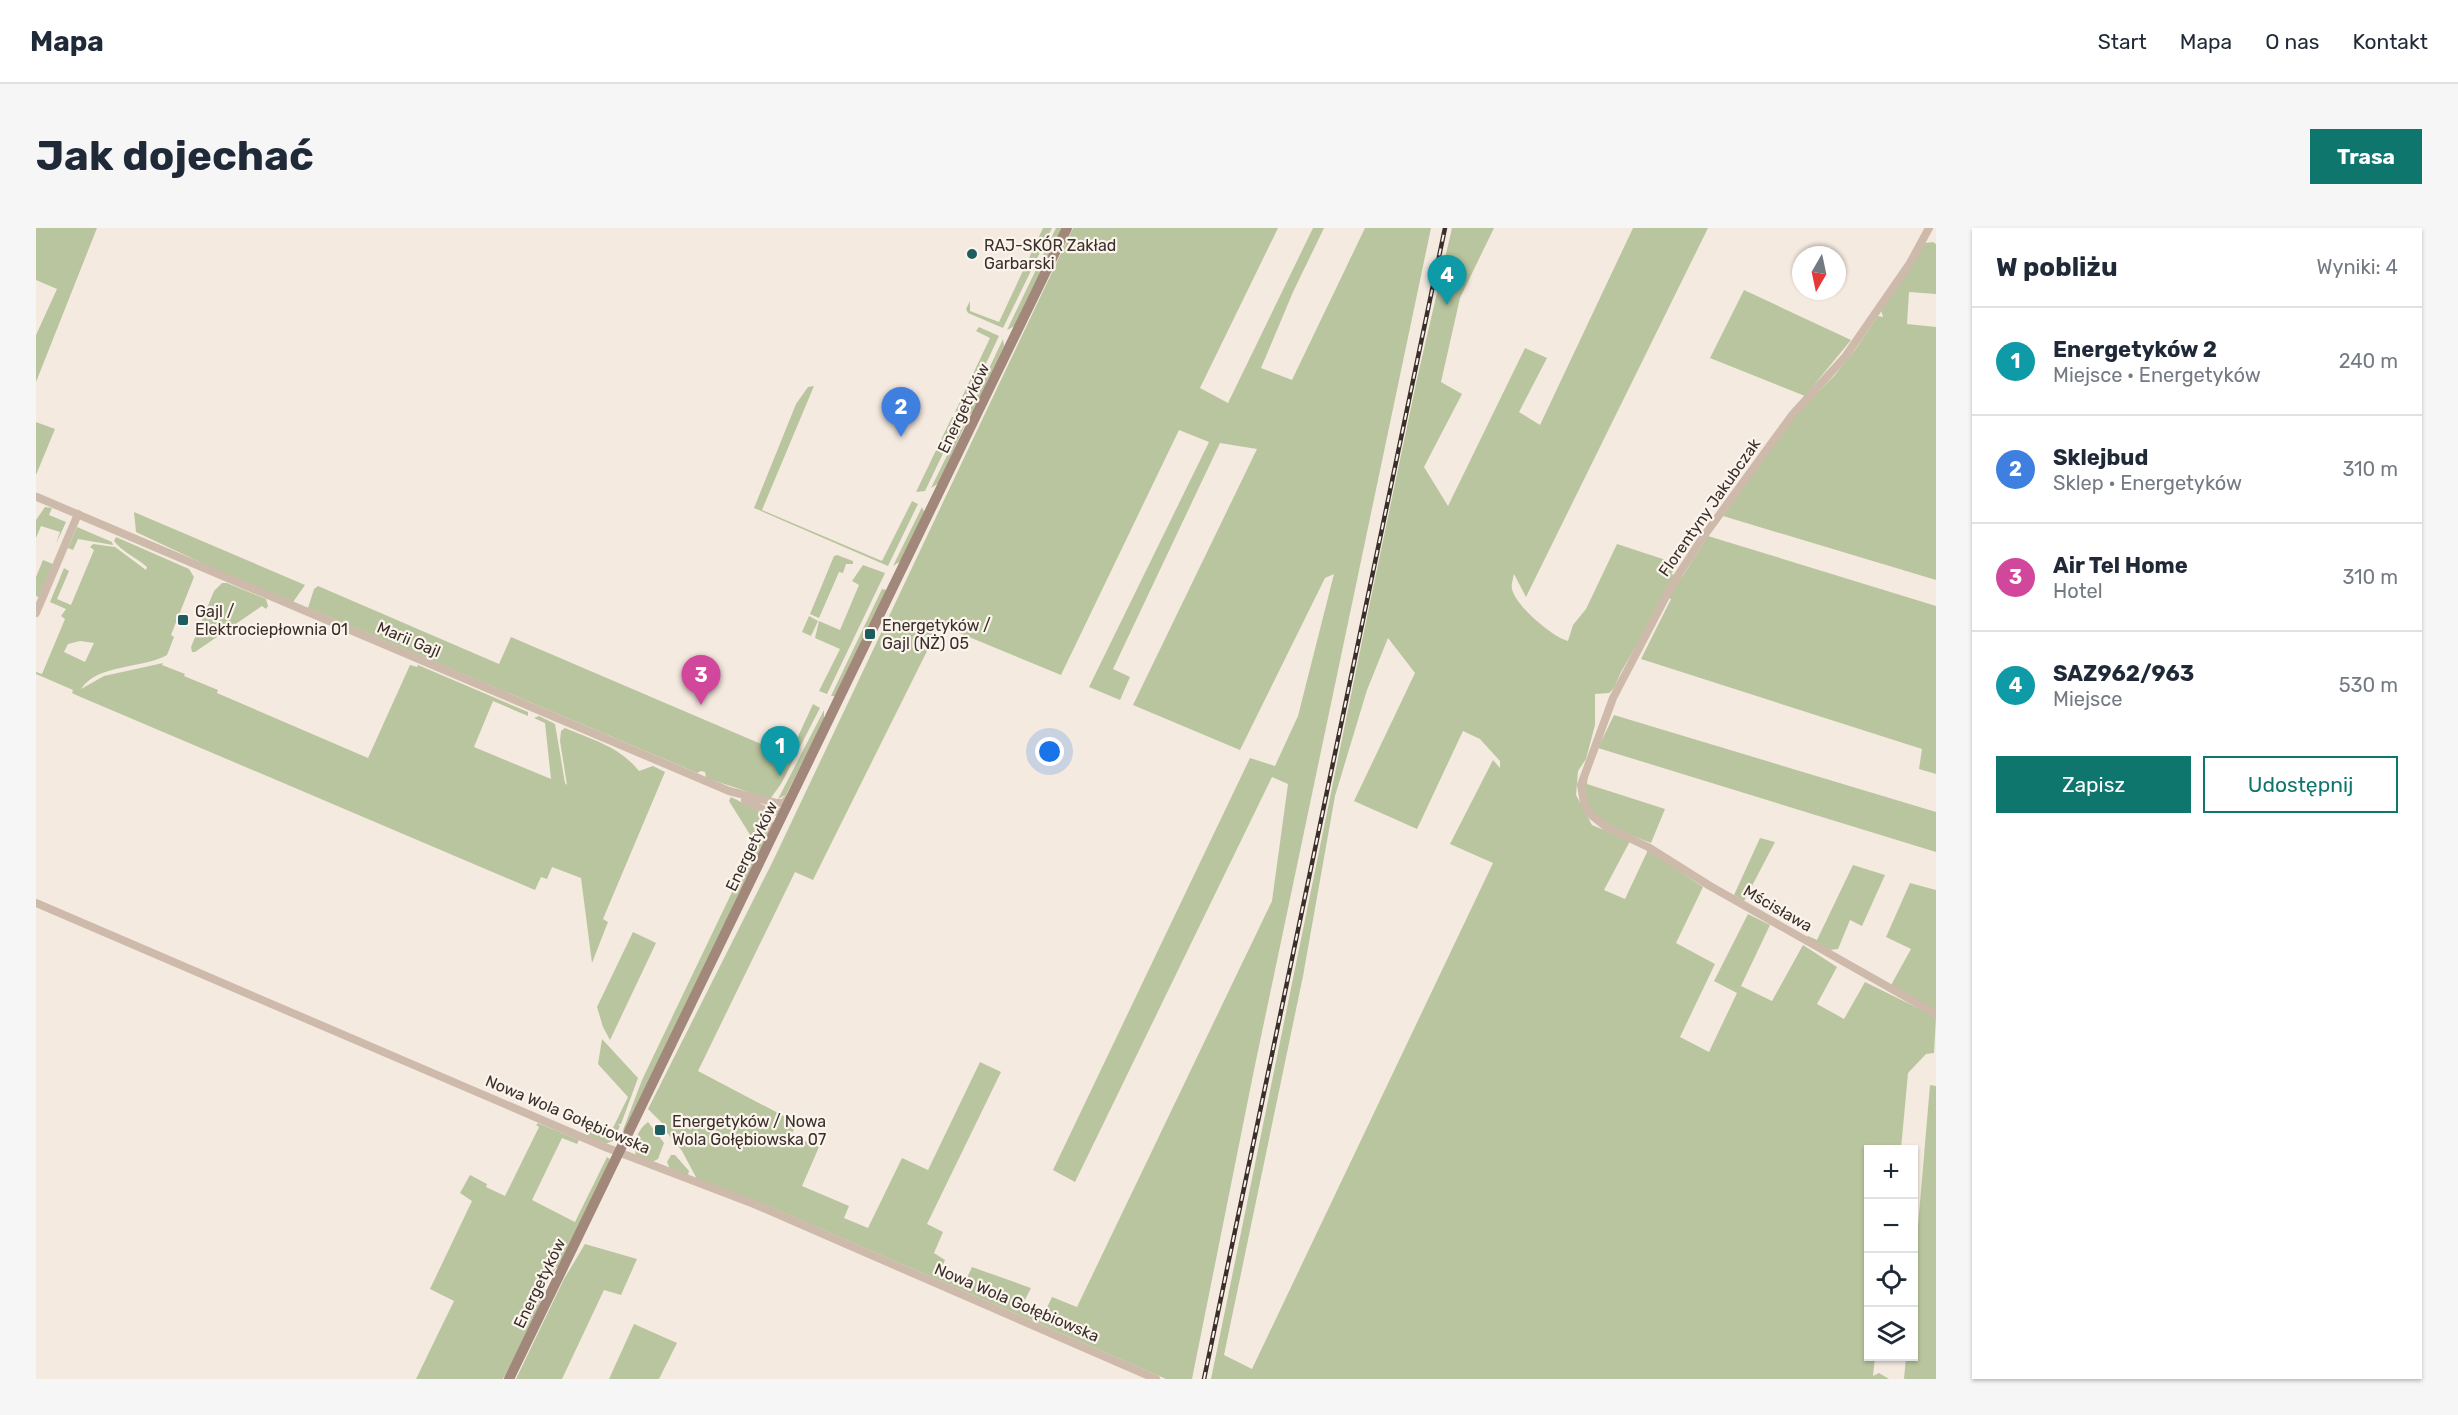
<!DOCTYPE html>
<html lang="pl">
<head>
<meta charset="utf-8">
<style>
  :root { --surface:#fff; --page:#f6f6f7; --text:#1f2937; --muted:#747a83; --line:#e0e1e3; --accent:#0f766e }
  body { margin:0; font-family:Rubik,sans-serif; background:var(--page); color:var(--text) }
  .controls { position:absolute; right:18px; bottom:18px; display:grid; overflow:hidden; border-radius:0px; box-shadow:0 2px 4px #0004 }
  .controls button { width:54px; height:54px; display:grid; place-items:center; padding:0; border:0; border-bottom:2px solid var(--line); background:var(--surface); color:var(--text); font:30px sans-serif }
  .compass { position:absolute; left:1756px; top:18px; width:54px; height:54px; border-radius:50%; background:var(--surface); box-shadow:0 2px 4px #0004; rotate:189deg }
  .you { position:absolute; left:1014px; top:524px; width:21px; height:21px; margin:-15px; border:4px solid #fff; border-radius:50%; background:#1a73e8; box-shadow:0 0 0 9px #1a73e833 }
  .badge { display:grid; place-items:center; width:39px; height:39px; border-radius:50%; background:var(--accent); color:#fff; font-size:20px; font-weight:700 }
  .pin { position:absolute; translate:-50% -50px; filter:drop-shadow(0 2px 3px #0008) }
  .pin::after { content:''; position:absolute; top:32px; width:21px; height:18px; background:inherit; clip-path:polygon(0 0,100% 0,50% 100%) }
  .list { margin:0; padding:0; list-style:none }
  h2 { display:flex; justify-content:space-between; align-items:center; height:78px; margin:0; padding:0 24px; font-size:26px }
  h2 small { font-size:20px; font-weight:400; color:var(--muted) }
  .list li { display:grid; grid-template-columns:39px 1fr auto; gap:18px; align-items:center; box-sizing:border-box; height:108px; padding:0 24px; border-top:2px solid var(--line) }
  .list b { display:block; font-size:22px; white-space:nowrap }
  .list p { margin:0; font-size:20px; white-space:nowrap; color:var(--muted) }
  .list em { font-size:20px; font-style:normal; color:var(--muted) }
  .actions { display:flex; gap:12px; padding:18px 24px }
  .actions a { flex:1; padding:14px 0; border:2px solid var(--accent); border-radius:0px; text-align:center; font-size:21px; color:var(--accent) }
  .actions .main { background:var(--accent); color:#fff }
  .icon { flex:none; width:33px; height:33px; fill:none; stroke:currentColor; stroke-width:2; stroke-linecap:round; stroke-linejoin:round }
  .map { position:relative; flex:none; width:1900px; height:1151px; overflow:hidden; border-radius:0px }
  header { display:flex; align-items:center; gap:36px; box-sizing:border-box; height:84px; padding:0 30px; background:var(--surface); border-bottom:2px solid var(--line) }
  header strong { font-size:28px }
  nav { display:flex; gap:33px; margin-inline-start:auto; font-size:21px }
  .intro { display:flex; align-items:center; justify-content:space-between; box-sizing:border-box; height:144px; padding:0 36px }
  h1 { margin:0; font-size:42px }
  .button { padding:15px 27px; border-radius:0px; background:var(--accent); color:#fff; font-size:21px; font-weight:700 }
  main { display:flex; gap:36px; padding:0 36px }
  aside { flex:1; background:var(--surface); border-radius:0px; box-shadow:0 2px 4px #0004 }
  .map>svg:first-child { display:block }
</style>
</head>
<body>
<header>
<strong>Mapa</strong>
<nav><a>Start</a><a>Mapa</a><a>O nas</a><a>Kontakt</a></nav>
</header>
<div class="intro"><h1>Jak dojechać</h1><a class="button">Trasa</a></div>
<main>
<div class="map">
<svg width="1900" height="1151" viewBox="0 0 1900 1151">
  <rect width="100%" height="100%" fill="#f5eae0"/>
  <g fill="#b9c59e" fill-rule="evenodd">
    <path d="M0,0h61l-61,154v-47l21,-46 -21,-9z"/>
    <path d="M1007,0h9l-49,100 -35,-15 -2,-4 4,-8v10l29,11z"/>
    <path d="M1020,0h6l-47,98 -8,4z"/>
    <path d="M1037,0h205l-78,160 28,15 85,-175h11l-31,64 -32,76 31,12 73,-152h66l-177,842 -62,309h-26l-400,-174 -69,-26 -15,-28 -17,-21 2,-2 -19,-19 125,-248zM1143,202l30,12 -120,245 31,13 10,-23 -17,-8 107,-226 37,6 -124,256 107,45 85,-172 9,-4 -36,142 -23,50 -25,-8 -197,412 22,12 197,-405 16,7 -16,117 -195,406 -25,-10 -8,17 -21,-10 8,-16 -59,-21 -6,13 -25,-11 4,-9 -11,-7 9,-21 -16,-8 74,-152 -21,-10 -52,108 -26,-12 -34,70 -24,-10 5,-12 -47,-20 17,-39 -28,-12 6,-12 -99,-52 97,-199 18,8 127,-255 121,50z"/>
    <path d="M1416,0h42l-34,70 -19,84 21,12 -38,73 24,39 77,-158 22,10 -28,54 21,13 93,-197h75l-182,369 -12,-23c-1,4 -3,11 -2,15 4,17 40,48 56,52l5,-16 13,-16 31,-65 61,20 -7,10 11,3 26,-41 228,70v168l-17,-5 3,-20 -281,-90 30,-60 -6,-3 -44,76 -7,16 -5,5 -14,1v31l-9,34 -8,12 -2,24 16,30 38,16 -26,49 21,9 23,-49 55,37 -27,56 39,21 -35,73 29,15 28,-59 -23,-12 34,-67 22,11 -29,61 31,15 31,-56 34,22 -20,37 27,15 21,-37 71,35 -2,36 -8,1 -18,19 -7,76 -33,1v206l7,1 -2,19 6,-3 10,6h-678l157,-767 49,-233zM1352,410l27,35 -61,128 63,28 46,-98 17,8 20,22v7l-7,-8 -43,84 43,19 -241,506 -28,-14 79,-379 32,-180 32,-106z"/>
    <path d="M1897,14l3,2v50l-27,-2 -2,32 29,3v253l-213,-64 75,-104 36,-36 21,-26 23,-34 5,1 -2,-7 44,-67z"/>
    <path d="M1708,62l107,50 -46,56 -95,-38z"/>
    <path d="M943,99l20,9 -37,78 -7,-2 35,-74 -14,-7z"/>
    <path d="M967,111l1,7 -32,67 -5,2z"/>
    <path d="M778,158l-52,124 120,51 30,-60 6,3 -30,62 -134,-58 42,-104 12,-17z"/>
    <path d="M916,189l7,3 -34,71 -9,1z"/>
    <path d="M0,194l19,7 -19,46z"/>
    <path d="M927,195l1,4 -25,56 -8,5z"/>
    <path d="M9,279l7,1 -3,7 17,7 -10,22 4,-12 -19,-6 -5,12v-18z"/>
    <path d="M886,279l2,5 -23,49 -8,5z"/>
    <path d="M98,284l171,73 -14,20 -155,-73z"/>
    <path d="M41,299l35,15 1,3 -35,-6 -5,11 -5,-2z"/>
    <path d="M80,309l73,32 5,8 -23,58 3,2 -7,18c-25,14 -70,9 -86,34l23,-13 59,-13 -1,2 23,9 -1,2 34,14 -1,3 151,65 42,-93 7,2 1,-2 110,47v4l-35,-15 -19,46 77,32 -6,-56 -11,-5 5,-2 16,8 10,59 2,2 -7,-44 1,-10 4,-3c28,12 55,19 74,43l14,-5 12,6 -62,147 5,3 -16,41 -11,-85 -29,-11 -5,12 -6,-2 -6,13 -459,-195 -4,-2 1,-3 -37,-16v-2l6,2 23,-55 -4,-3 5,-7 -16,-7 14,-34 5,3 -12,28 14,6 23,-55 -4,-3 3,-3 22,3 31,23 1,-3c-10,-9 -26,-16 -33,-26zM44,413l14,2 -9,19 -21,-10 4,-8z"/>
    <path d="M801,327l16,6v3h-7l-3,9 -4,-1 -20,46 -9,-4 24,-58z"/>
    <path d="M7,332l10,4 -14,33 -3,-1v-19z"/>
    <path d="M827,337l22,8 -58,121 -8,-3 21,-42 -25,-11 4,-17 21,9 19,-45 -7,-4z"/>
    <path d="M186,355h5l39,16 2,7 -2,3 -4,-3 -67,46h-3l-1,-5 23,-56z"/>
    <path d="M282,358l181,78 12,-27 278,119 24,-52 7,4 -39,76 -11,15 -64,-21 -1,-6 -4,-1 -4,2 -389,-165 6,-19z"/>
    <path d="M846,361l5,1 -52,106h-4z"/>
    <path d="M773,388l9,5 -7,15 -9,-4z"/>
    <path d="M788,482v10l-38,75 -8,4z"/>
    <path d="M1578,487l322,97v40l-338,-104z"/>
    <path d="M1552,546l-1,10 78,25 -14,34c-29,-12 -81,-27 -63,-69z"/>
    <path d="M695,569l26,13 5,5 -10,23 -23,-37z"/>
    <path d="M730,593l2,13 -143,298 -2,-2 19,-50z"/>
    <path d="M1724,610l15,4 -31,59 -10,-6z"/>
    <path d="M1817,637l32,10 -23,51 -12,-6 -12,29 -8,1 -24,-12 2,-2 9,4z"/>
    <path d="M1874,655l26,7v120l-46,-23 21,-38 -25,-12z"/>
    <path d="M597,704l23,11 -46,97 -7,-13 -6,-20z"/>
    <path d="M566,811l36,39 -17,46h-3l2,2 -7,15 -8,3 -18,-8 2,-6 19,8 20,-41 -30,-33z"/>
    <path d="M1894,857l6,1v293h-32l2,-22 8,-1v-83z"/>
    <path d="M612,894l16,21 -6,16 -6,3 -16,-7c-4,-11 2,-26 12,-33z"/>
    <path d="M502,895l41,17 -2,4 -15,-6 -30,62 43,22 32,-65 3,2 -2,7 -47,98c-14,11 -16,26 -22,42 -8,25 -24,49 -36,73h-87l38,-78 -24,-12 42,-88 -12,-8 10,-18 17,9 -1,3 19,9 34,-69 -3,-2z"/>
    <path d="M635,927h4l14,16 -1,4 -18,-6 -3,-7z"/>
    <path d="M549,1016l52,15 -16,36 -17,-5 -42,89h-46l48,-100z"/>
    <path d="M598,1096l43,19 -18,36h-50z"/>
  </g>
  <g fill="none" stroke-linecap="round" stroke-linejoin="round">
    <g stroke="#cebaaa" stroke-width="8">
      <path d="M1893,0l-19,35 -65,94 -53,58 -91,125 -28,43 -60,115 -32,87 3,18 7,12 15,12 42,20 62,39 226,128"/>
      <path d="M1,269l692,294 47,12h7l8,-7"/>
      <path d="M0,385l42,-99"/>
      <path d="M709,572l22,11 17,1"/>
      <path d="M731,583l5,27"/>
      <path d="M0,675l569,244 149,57 402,175"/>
    </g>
    <path stroke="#a2887b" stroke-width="10" d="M473,1151l558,-1151"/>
    <defs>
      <path id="rail" d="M1168,1151l241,-1151"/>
    </defs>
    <use href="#rail" stroke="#3b2f2a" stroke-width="4.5"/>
    <use href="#rail" stroke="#fbf4ed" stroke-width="2" stroke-dasharray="7" stroke-linecap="butt"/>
  </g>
  <g fill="#1d5d60" stroke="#fbf4ed" stroke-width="2">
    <circle cx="936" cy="26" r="6"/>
    <rect x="141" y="386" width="12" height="12" rx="3"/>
    <rect x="828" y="400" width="12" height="12" rx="3"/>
    <rect x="618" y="896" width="12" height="12" rx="3"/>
  </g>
  <g text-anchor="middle" stroke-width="4.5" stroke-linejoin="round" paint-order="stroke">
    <g font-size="16" fill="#3b2f2a" stroke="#fbf4ed" text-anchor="start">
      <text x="948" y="23">RAJ-SKÓR Zakład<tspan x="948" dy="18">Garbarski</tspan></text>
      <text x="159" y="389">Gajl /<tspan x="159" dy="18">Elektrociepłownia 01</tspan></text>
      <text x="846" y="403">Energetyków /<tspan x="846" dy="18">Gajl (NŻ) 05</tspan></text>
      <text x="636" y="899">Energetyków / Nowa<tspan x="636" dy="18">Wola Gołębiowska 07</tspan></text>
    </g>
    <g font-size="16" fill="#3b2f2a" stroke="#fbf4ed">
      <text transform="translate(927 180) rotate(-64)" y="6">Energetyków</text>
      <text transform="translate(1673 279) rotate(-55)" y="6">Florentyny Jakubczak</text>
      <text transform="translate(373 411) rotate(23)" y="6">Marii Gajl</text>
      <text transform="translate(715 618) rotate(-64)" y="6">Energetyków</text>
      <text transform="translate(1742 680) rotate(30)" y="6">Mścisława</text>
      <text transform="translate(532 886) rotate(23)" y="6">Nowa Wola Gołębiowska</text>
      <text transform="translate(503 1055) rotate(-64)" y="6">Energetyków</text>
      <text transform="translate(981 1074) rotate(23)" y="6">Nowa Wola Gołębiowska</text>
    </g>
  </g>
</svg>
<div class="controls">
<button>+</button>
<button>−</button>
<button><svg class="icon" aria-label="locate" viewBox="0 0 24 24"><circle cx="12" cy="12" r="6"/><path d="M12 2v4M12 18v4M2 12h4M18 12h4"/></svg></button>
<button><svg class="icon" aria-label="layers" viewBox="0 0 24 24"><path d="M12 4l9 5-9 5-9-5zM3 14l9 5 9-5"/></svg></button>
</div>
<svg class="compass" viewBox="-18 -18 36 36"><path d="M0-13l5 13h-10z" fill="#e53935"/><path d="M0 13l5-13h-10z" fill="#747a83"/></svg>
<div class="you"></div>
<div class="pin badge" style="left:744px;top:548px;background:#0f9aa8">1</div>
<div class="pin badge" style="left:865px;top:209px;background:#3f7fe0">2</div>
<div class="pin badge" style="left:665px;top:477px;background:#d1479c">3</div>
<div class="pin badge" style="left:1411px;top:77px;background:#0f9aa8">4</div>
</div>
<aside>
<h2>W pobliżu<small>Wyniki: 4</small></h2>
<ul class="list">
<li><span class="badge" style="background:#0f9aa8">1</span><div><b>Energetyków 2</b><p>Miejsce · Energetyków</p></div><em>240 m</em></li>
<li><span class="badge" style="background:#3f7fe0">2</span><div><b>Sklejbud</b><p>Sklep · Energetyków</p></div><em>310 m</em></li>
<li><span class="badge" style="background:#d1479c">3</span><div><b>Air Tel Home</b><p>Hotel</p></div><em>310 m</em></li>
<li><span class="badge" style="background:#0f9aa8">4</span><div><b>SAZ962/963</b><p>Miejsce</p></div><em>530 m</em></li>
</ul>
<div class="actions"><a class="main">Zapisz</a><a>Udostępnij</a></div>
</aside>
</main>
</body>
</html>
